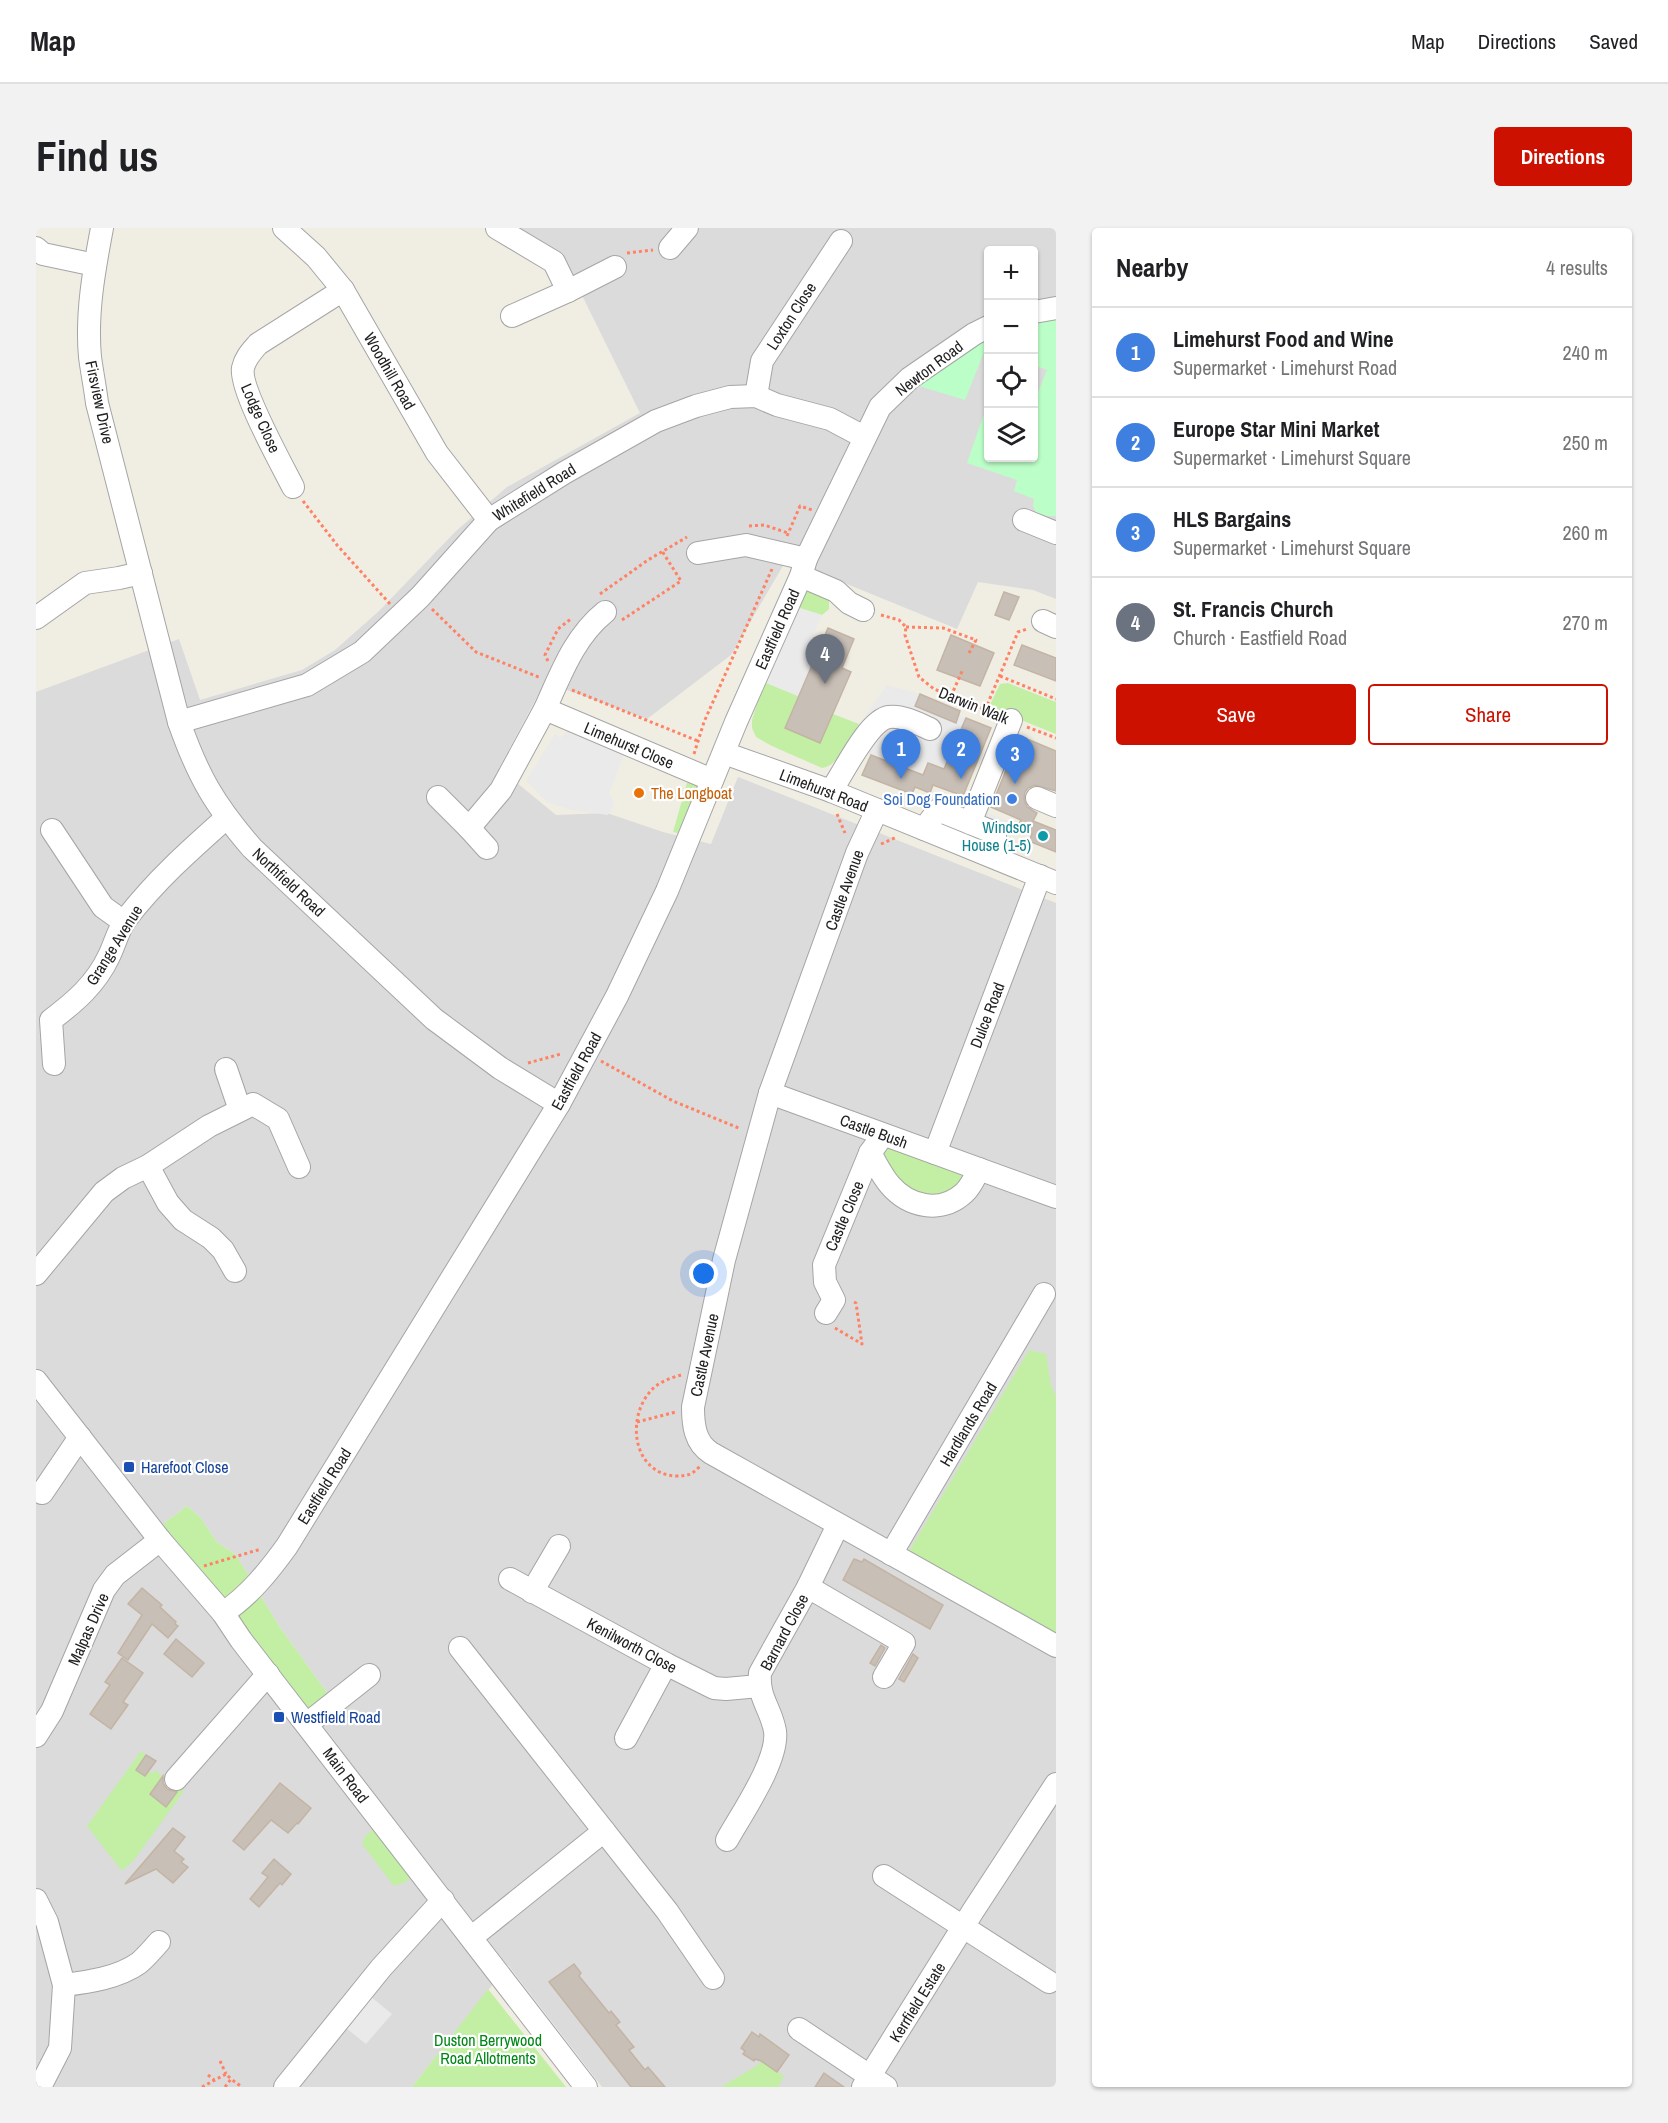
<!DOCTYPE html>
<html lang="en">
<head>
<meta charset="utf-8">
<style>
  :root { --surface:#fff; --page:#f2f2f2; --text:#202124; --muted:#757577; --line:#e0e0e0; --accent:#c10 }
  body { margin:0; font-family:"Archivo Narrow",sans-serif; background:var(--page); color:var(--text) }
  .controls { position:absolute; right:18px; top:18px; display:grid; overflow:hidden; border-radius:6px; box-shadow:0 2px 4px #0004 }
  .controls button { width:54px; height:54px; display:grid; place-items:center; padding:0; border:0; border-bottom:2px solid var(--line); background:var(--surface); color:var(--text); font:30px sans-serif }
  .you { position:absolute; left:668px; top:1046px; width:21px; height:21px; margin:-15px; border:4px solid #fff; border-radius:50%; background:#1a73e8; box-shadow:0 0 0 9px #1a73e833 }
  .badge { display:grid; place-items:center; width:39px; height:39px; border-radius:50%; background:var(--accent); color:#fff; font-size:20px; font-weight:700 }
  .pin { position:absolute; translate:-50% -50px; filter:drop-shadow(0 2px 3px #0008) }
  .pin::after { content:''; position:absolute; top:32px; width:21px; height:18px; background:inherit; clip-path:polygon(0 0,100% 0,50% 100%) }
  .list { margin:0; padding:0; list-style:none }
  h2 { display:flex; justify-content:space-between; align-items:center; height:78px; margin:0; padding:0 24px; font-size:26px }
  h2 small { font-size:20px; font-weight:400; color:var(--muted) }
  .list li { display:grid; grid-template-columns:39px 1fr auto; gap:18px; align-items:center; box-sizing:border-box; height:90px; padding:0 24px; border-top:2px solid var(--line) }
  .list b { display:block; font-size:22px; white-space:nowrap }
  .list p { margin:0; font-size:20px; white-space:nowrap; color:var(--muted) }
  .list em { font-size:20px; font-style:normal; color:var(--muted) }
  .actions { display:flex; gap:12px; padding:18px 24px }
  .actions a { flex:1; padding:14px 0; border:2px solid var(--accent); border-radius:6px; text-align:center; font-size:21px; color:var(--accent) }
  .actions .main { background:var(--accent); color:#fff }
  .icon { flex:none; width:33px; height:33px; fill:none; stroke:currentColor; stroke-width:2; stroke-linecap:round; stroke-linejoin:round }
  .map { position:relative; flex:none; width:1020px; height:1859px; overflow:hidden; border-radius:6px }
  header { display:flex; align-items:center; gap:36px; box-sizing:border-box; height:84px; padding:0 30px; background:var(--surface); border-bottom:2px solid var(--line) }
  header strong { font-size:28px }
  nav { display:flex; gap:33px; margin-inline-start:auto; font-size:21px }
  .intro { display:flex; align-items:center; justify-content:space-between; box-sizing:border-box; height:144px; padding:0 36px }
  h1 { margin:0; font-size:42px }
  .button { padding:15px 27px; border-radius:6px; background:var(--accent); color:#fff; font-size:21px; font-weight:700 }
  main { display:flex; gap:36px; padding:0 36px }
  aside { flex:1; background:var(--surface); border-radius:6px; box-shadow:0 2px 4px #0004 }
  .map>svg:first-child { display:block }
</style>
</head>
<body>
<header>
<strong>Map</strong>
<nav><a>Map</a><a>Directions</a><a>Saved</a></nav>
</header>
<div class="intro"><h1>Find us</h1><a class="button">Directions</a></div>
<main>
<div class="map">
<svg width="1020" height="1859" viewBox="0 0 1020 1859">
  <rect width="100%" height="100%" fill="#f0ede3"/>
  <path fill="#dcdbdb" fill-rule="evenodd" d="M478,0h542v371l-23,-9 -55,-8 -21,47 -137,-56 -36,-9 -53,91 -84,64 -102,-37 -46,86 57,47 51,-2 56,19 48,12 27,-67 318,126v1184h-454l-94,-122 -96,122h-376v-1395l143,-53 21,61 102,-30 33,-20 44,-39 77,-80 51,-44 133,-74 -66,-134zM952,22h46v208h-46zM151,1278l13,11 17,25 19,13 43,71 54,75 -170,-177z"/>
  <g fill="#c2efa4">
    <path d="M776,361l14,6 3,6v8l-7,6 -26,-8 8,-17z"/>
    <path d="M728,454l34,14 -13,32 48,-14 26,10c-9,14 -19,41 -37,44l-50,-22 -16,-9 -4,-9v-8z"/>
    <path d="M972,455l48,19v32l-67,-27 11,-23z"/>
    <path d="M653,548l11,9 -18,49 -9,-2z"/>
    <path d="M850,919l82,28 -15,19 -34,5 -35,-36z"/>
    <path d="M993,1122l17,4 5,31 5,11v238l-148,-81z"/>
    <path d="M151,1278l13,11 17,25 19,13 43,71 54,75 -19,17 -151,-194z"/>
    <path d="M105,1523l5,4 -10,15 9,6 4,-5 4,3 2,-4 8,6 -13,18 16,13 14,-19 4,3 -50,69 -12,11 -35,-45z"/>
    <path d="M338,1601l36,48 -4,5 -12,4 -32,-42 3,-8z"/>
    <path d="M452,1761l78,98h-154z"/>
    <path d="M727,1831l8,9 13,8 -6,11h-57l37,-22z"/>
  </g>
  <g fill="#bcfec7">
    <path d="M1020,89v199h-18l-5,-10 1,-7 -20,-8 3,-11 -50,-17 17,-49 4,2v42h46v-56l13,-32 -13,-5v-43z"/>
    <path d="M952,110v9h-2l-21,53 -46,-14z"/>
  </g>
  <g fill="#eaeaea">
    <path d="M760,379l26,8 -16,36 10,4 -18,41 -34,-14z"/>
    <path d="M851,457l33,9 -4,12 39,17 4,-8 7,3 -22,51 -19,-7 -5,12 -74,-29z"/>
    <path d="M531,503l57,23 -15,39 5,10 -6,12 -36,-5 -25,-8 -21,-21 29,-47 6,4z"/>
    <path d="M902,566l74,29 -5,12 -73,-30z"/>
    <path d="M335,1769l21,17 -26,30 -20,-16z"/>
  </g>
  <g fill="#c8bfb6" stroke="#c3b4a4" stroke-width="1.5">
    <path d="M968,364l15,5 -10,23 -14,-5z"/>
    <path d="M792,400l26,11 -12,29 9,4 -31,71 -35,-15z"/>
    <path d="M915,407l43,18 -14,33 -43,-16z"/>
    <path d="M986,417l34,13v23l-42,-16z"/>
    <path d="M884,466l40,17 -4,12 -41,-17z"/>
    <path d="M930,490l25,10 -28,68 -30,-11 -3,8 -15,-6 -3,7 -50,-19 9,-20 52,20 5,-12 16,6z"/>
    <path d="M984,508l36,15v40l-21,-6 -7,3 -3,4 -1,7 3,8 10,6 -4,8 23,9v22l-27,-11 3,-7 -15,-6 4,-8 -30,-13z"/>
    <path d="M818,1331l8,3 2,-3 79,46 -13,24 -87,-49z"/>
    <path d="M106,1360l20,17 -2,2 16,15 -1,2 3,2 -10,12 -16,-14 -24,36 -10,-7 24,-38 -14,-11z"/>
    <path d="M140,1411l28,24 -12,14 -28,-23z"/>
    <path d="M845,1417l4,3 -10,18 -5,-3z"/>
    <path d="M877,1426l5,4 -14,24 -5,-3z"/>
    <path d="M86,1430l21,15 -20,29 5,3 -17,24 -21,-15 20,-29 -5,-3z"/>
    <path d="M110,1527l10,6 -11,15 -9,-6z"/>
    <path d="M127,1548v7l4,6 10,3 -11,15 -16,-13z"/>
    <path d="M244,1555l31,25 -13,16 -1,-1 -9,10 -17,-13 -27,30 -11,-9z"/>
    <path d="M137,1600l12,9 -11,14 10,8 -3,3 7,5 -15,16 -17,-14 -31,15z"/>
    <path d="M238,1631l17,15 -9,11 -2,-2 -21,24 -9,-8 18,-22 -6,-4z"/>
    <path d="M538,1736l7,9 -2,3 30,37 2,-2 9,11 -4,3 18,22 -5,3 16,20 3,-3 17,20h-34l-82,-105z"/>
    <path d="M716,1804l7,5 1,-3 29,21 -12,17 -16,-11 -6,-2 -1,2 -11,-7 2,-3 -4,-3z"/>
    <path d="M788,1845l20,14h-29z"/>
  </g>
  <g fill="none" stroke-linecap="round" stroke-linejoin="round">
    <defs>
      <g id="minor">
        <path d="M66,0c-8,42 -16,86 -12,129 2,15 5,30 7,46l82,319c19,54 35,82 73,126l182,171 66,49 59,36"/>
        <path d="M248,0l32,29 27,33 94,163 52,67"/>
        <path d="M461,0l57,34 14,29"/>
        <path d="M0,20l7,6 52,11"/>
        <path d="M634,20l17,-20"/>
        <path d="M998,84l22,-4"/>
        <path d="M476,88l56,-25 47,-24"/>
        <path d="M720,168l6,-35 79,-120"/>
        <path d="M257,259c-11,-22 -54,-99 -50,-119 2,-10 9,-17 15,-24l85,-54"/>
        <path d="M988,292l32,13"/>
        <path d="M662,325l48,-8 60,14"/>
        <path d="M765,348l35,15 13,12 14,7"/>
        <path d="M0,390l49,-35 34,-5 22,-5"/>
        <path d="M1007,393l13,6"/>
        <path d="M509,481c16,-35 29,-72 60,-97"/>
        <path d="M143,494l128,-37 55,-33 58,-55 69,-77 75,-47 92,-52 40,-15 34,-9 26,-1 21,9 53,14 34,18"/>
        <path d="M688,525l107,38 225,92"/>
        <path d="M795,563c12,-17 37,-71 58,-74 13,-2 30,7 41,12"/>
        <path d="M402,569l31,31 32,-38 44,-81 167,71"/>
        <path d="M1001,570l19,8"/>
        <path d="M841,582l-20,43 -87,240 -46,167 -31,147c0,18 2,36 18,46l345,193"/>
        <path d="M934,595l41,-103"/>
        <path d="M433,600l18,20"/>
        <path d="M888,601l14,-19 57,23v24"/>
        <path d="M16,602l51,77 21,15"/>
        <path d="M18,836l-3,-44c24,-18 45,-36 58,-64 6,-12 9,-26 17,-37 30,-39 64,-69 100,-101"/>
        <path d="M190,841l14,41"/>
        <path d="M734,865l286,104"/>
        <path d="M834,925c6,10 12,23 20,32 19,22 51,29 74,8 7,-6 11,-16 15,-24"/>
        <path d="M899,925l105,-277"/>
        <path d="M112,938l20,37 15,17 28,18 12,12 12,21"/>
        <path d="M0,1046l68,-82 19,-14 25,-12 61,-40 44,-22 25,15 21,48"/>
        <path d="M790,1085l8,-13 -9,-18 -1,-17 46,-112 13,-18"/>
        <path d="M0,1153l124,159 63,73 18,27 345,447"/>
        <path d="M6,1265l38,-56"/>
        <path d="M855,1326l153,-260"/>
        <path d="M474,1351l156,85 48,24 12,1 33,-3"/>
        <path d="M772,1359l96,56 -20,34"/>
        <path d="M496,1364l27,-46"/>
        <path d="M187,1385c26,-17 46,-42 64,-67l272,-442 58,-108 50,-105 69,-169 65,-146 5,-17 74,-152 30,-29 64,-44 14,-7"/>
        <path d="M424,1420l207,263 46,67"/>
        <path d="M271,1496l62,-49"/>
        <path d="M0,1508l16,-25 52,-121 11,-15 45,-35"/>
        <path d="M590,1510l40,-74"/>
        <path d="M140,1551l92,-105"/>
        <path d="M691,1612c15,-27 52,-80 48,-109 -4,-23 -17,-32 -15,-58l48,-86 30,-62"/>
        <path d="M848,1648l165,106"/>
        <path d="M0,1672l11,22 17,63 -4,63 -20,39"/>
        <path d="M436,1709l132,-106"/>
        <path d="M28,1757c24,-3 54,-7 75,-22 7,-6 14,-14 20,-21"/>
        <path d="M763,1801l87,58"/>
        <path d="M249,1859l96,-119 62,-68"/>
        <path d="M827,1859l110,-176 83,-127"/>
      </g>
    </defs>
    <use href="#minor" stroke="#a5a5a5" stroke-width="24"/>
    <g stroke="#ff8265" stroke-width="3" stroke-dasharray="3 3" stroke-linecap="butt">
      <path d="M591,25l26,-3"/>
      <path d="M267,273l34,44 53,59"/>
      <path d="M713,298l15,-1 24,8"/>
      <path d="M751,308l13,-30 12,4"/>
      <path d="M564,366l48,-34 39,-23"/>
      <path d="M396,381l44,43 65,26"/>
      <path d="M845,387l18,5 7,7 -1,8 14,42 15,12 62,25"/>
      <path d="M586,392l59,-39 -19,-30"/>
      <path d="M870,399l37,1 33,12 -8,15"/>
      <path d="M512,433l-3,-6 13,-26 14,-11"/>
      <path d="M964,448l56,23"/>
      <path d="M536,462l126,51"/>
      <path d="M915,468l12,-27"/>
      <path d="M949,482l33,-78 9,-3"/>
      <path d="M991,499l29,11"/>
      <path d="M658,526l10,-32 68,-153"/>
      <path d="M801,586l8,19"/>
      <path d="M845,616l16,-7"/>
      <path d="M565,833l72,40 68,28"/>
      <path d="M492,835l33,-9"/>
      <path d="M799,1100l27,16 -6,-41 -4,-2"/>
      <path d="M645,1147c-11,3 -25,8 -32,18 -23,28 -15,81 27,83 11,0 16,-1 24,-10"/>
      <path d="M601,1194l39,-10"/>
      <path d="M168,1338l57,-17"/>
      <path d="M184,1833l6,13"/>
      <path d="M172,1847l6,5"/>
      <path d="M166,1859l24,-13 5,5"/>
      <path d="M189,1859l6,-8 11,8"/>
    </g>
    <use href="#minor" stroke="#fff" stroke-width="22"/>
  </g>
  <circle fill="#e8710a" stroke="#fff" stroke-width="2" cx="603" cy="565" r="6"/>
  <circle fill="#3f7fe0" stroke="#fff" stroke-width="2" cx="976" cy="571" r="6"/>
  <circle fill="#0f9aa8" stroke="#fff" stroke-width="2" cx="1007" cy="608" r="6"/>
  <g fill="#1a4fb4" stroke="#fff" stroke-width="2">
    <rect x="87" y="1233" width="12" height="12" rx="3"/>
    <rect x="237" y="1483" width="12" height="12" rx="3"/>
  </g>
  <g text-anchor="middle" stroke-width="4.5" stroke-linejoin="round" paint-order="stroke">
    <g font-size="16" fill="#1e1e1e" stroke="#fff">
      <text transform="translate(755 88) rotate(-57)" y="6">Loxton Close</text>
      <text transform="translate(893 140) rotate(-37)" y="6">Newton Road</text>
      <text transform="translate(354 143) rotate(60)" y="6">Woodhill Road</text>
      <text transform="translate(64 174) rotate(78)" y="6">Firsview Drive</text>
      <text transform="translate(225 190) rotate(66)" y="6">Lodge Close</text>
      <text transform="translate(498 264) rotate(-32)" y="6">Whitefield Road</text>
      <text transform="translate(741 401) rotate(-66)" y="6">Eastfield Road</text>
      <text transform="translate(938 477) rotate(22)" y="6">Darwin Walk</text>
      <text transform="translate(593 517) rotate(23)" y="6">Limehurst Close</text>
      <text transform="translate(788 562) rotate(21)" y="6">Limehurst Road</text>
      <text transform="translate(253 654) rotate(43)" y="6">Northfield Road</text>
      <text transform="translate(808 662) rotate(-70)" y="6">Castle Avenue</text>
      <text transform="translate(78 717) rotate(-58)" y="6">Grange Avenue</text>
      <text transform="translate(951 787) rotate(-69)" y="6">Dulce Road</text>
      <text transform="translate(540 843) rotate(-61)" y="6">Eastfield Road</text>
      <text transform="translate(838 903) rotate(20)" y="6">Castle Bush</text>
      <text transform="translate(808 988) rotate(-67)" y="6">Castle Close</text>
      <text transform="translate(668 1127) rotate(-78)" y="6">Castle Avenue</text>
      <text transform="translate(932 1196) rotate(-59)" y="6">Hardlands Road</text>
      <text transform="translate(288 1258) rotate(-58)" y="6">Eastfield Road</text>
      <text transform="translate(52 1401) rotate(-66)" y="6">Malpas Drive</text>
      <text transform="translate(748 1404) rotate(-62)" y="6">Barnard Close</text>
      <text transform="translate(596 1417) rotate(28)" y="6">Kenilworth Close</text>
      <text transform="translate(310 1547) rotate(53)" y="6">Main Road</text>
      <text transform="translate(881 1774) rotate(-58)" y="6">Kerrfield Estate</text>
    </g>
    <g font-size="16" fill="#c56008" stroke="#fff" text-anchor="start">
      <text x="615" y="571">The Longboat</text>
    </g>
    <g font-size="16" fill="#366cbe" stroke="#fff" text-anchor="end">
      <text x="964" y="577">Soi Dog Foundation</text>
    </g>
    <g font-size="16" fill="#0d838f" stroke="#fff" text-anchor="end">
      <text x="995" y="605">Windsor<tspan x="995" dy="18">House (1-5)</tspan></text>
    </g>
    <g font-size="16" fill="#164399" stroke="#fff" text-anchor="start">
      <text x="105" y="1245">Harefoot Close</text>
      <text x="255" y="1495">Westfield Road</text>
    </g>
    <g font-size="16" fill="#018718" stroke="#fff">
      <text x="452" y="1818">Duston Berrywood<tspan x="452" dy="18">Road Allotments</tspan></text>
    </g>
  </g>
</svg>
<div class="controls">
<button>+</button>
<button>−</button>
<button><svg class="icon" aria-label="locate" viewBox="0 0 24 24"><circle cx="12" cy="12" r="6"/><path d="M12 2v4M12 18v4M2 12h4M18 12h4"/></svg></button>
<button><svg class="icon" aria-label="layers" viewBox="0 0 24 24"><path d="M12 4l9 5-9 5-9-5zM3 14l9 5 9-5"/></svg></button>
</div>
<div class="you"></div>
<div class="pin badge" style="left:865px;top:551px;background:#3f7fe0">1</div>
<div class="pin badge" style="left:925px;top:551px;background:#3f7fe0">2</div>
<div class="pin badge" style="left:979px;top:556px;background:#3f7fe0">3</div>
<div class="pin badge" style="left:789px;top:456px;background:#6b7280">4</div>
</div>
<aside>
<h2>Nearby<small>4 results</small></h2>
<ul class="list">
<li><span class="badge" style="background:#3f7fe0">1</span><div><b>Limehurst Food and Wine</b><p>Supermarket · Limehurst Road</p></div><em>240 m</em></li>
<li><span class="badge" style="background:#3f7fe0">2</span><div><b>Europe Star Mini Market</b><p>Supermarket · Limehurst Square</p></div><em>250 m</em></li>
<li><span class="badge" style="background:#3f7fe0">3</span><div><b>HLS Bargains</b><p>Supermarket · Limehurst Square</p></div><em>260 m</em></li>
<li><span class="badge" style="background:#6b7280">4</span><div><b>St. Francis Church</b><p>Church · Eastfield Road</p></div><em>270 m</em></li>
</ul>
<div class="actions"><a class="main">Save</a><a>Share</a></div>
</aside>
</main>
</body>
</html>
